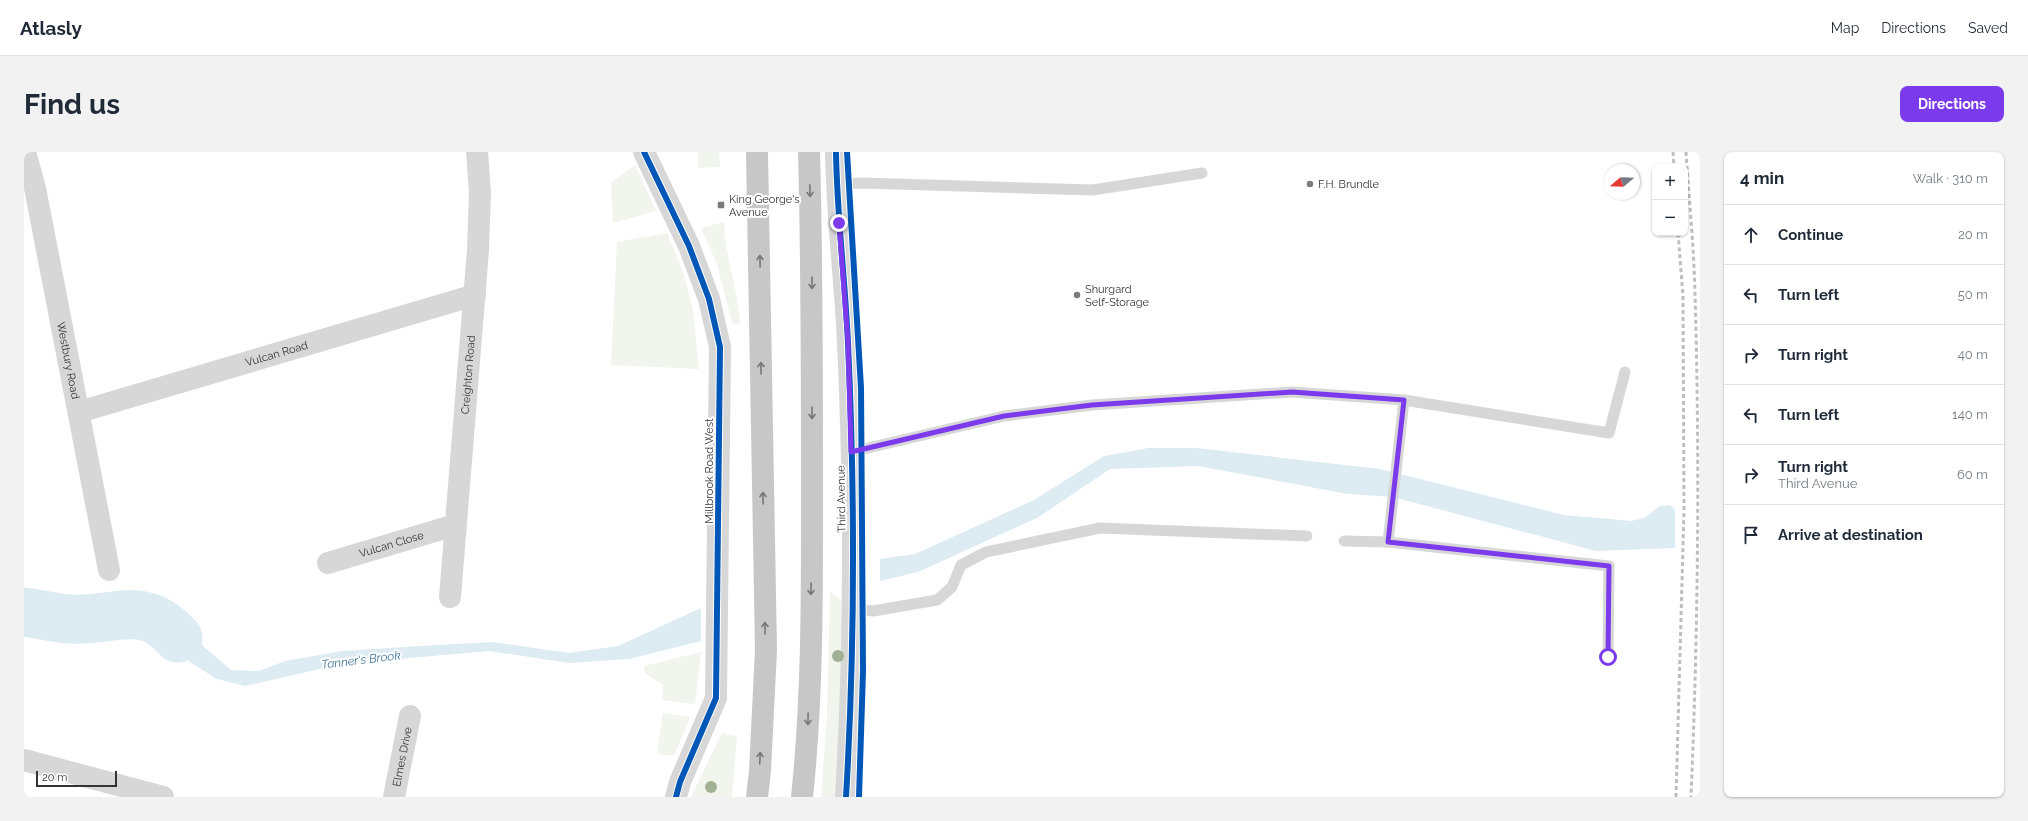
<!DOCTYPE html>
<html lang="en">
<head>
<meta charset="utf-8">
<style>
  :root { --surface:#fff; --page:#f2f2f3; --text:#1f2937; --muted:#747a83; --line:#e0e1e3; --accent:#7c3aed }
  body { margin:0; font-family:Raleway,sans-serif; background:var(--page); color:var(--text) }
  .controls { position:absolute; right:12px; top:12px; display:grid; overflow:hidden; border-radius:8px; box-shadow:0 1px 3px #0004 }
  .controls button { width:36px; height:36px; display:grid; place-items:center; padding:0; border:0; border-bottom:1px solid var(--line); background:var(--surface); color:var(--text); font:20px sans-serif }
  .compass { position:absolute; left:1580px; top:12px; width:36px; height:36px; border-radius:50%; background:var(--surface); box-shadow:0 1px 3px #0004; rotate:251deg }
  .scale { position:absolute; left:12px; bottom:10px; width:81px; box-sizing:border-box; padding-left:4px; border:2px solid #333; border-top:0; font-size:11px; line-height:14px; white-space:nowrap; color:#333; -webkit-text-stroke:3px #fff; paint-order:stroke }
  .stop { position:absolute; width:12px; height:12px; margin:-9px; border:3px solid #7c3aed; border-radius:50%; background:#fff }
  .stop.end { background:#7c3aed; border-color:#fff; box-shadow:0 1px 4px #0008 }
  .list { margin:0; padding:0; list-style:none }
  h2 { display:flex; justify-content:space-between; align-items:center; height:52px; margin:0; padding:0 16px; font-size:17px }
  h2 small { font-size:13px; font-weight:400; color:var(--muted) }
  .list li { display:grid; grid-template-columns:26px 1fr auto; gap:12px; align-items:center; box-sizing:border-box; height:60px; padding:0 16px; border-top:1px solid var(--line) }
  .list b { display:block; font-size:15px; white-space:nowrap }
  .list p { margin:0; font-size:13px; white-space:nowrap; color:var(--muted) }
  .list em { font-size:13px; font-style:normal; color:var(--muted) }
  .icon { flex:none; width:22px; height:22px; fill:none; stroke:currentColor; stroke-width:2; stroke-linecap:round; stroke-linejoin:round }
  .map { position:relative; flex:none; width:1676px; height:645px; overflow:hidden; border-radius:8px }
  header { display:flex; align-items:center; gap:24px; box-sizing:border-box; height:56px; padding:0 20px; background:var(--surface); border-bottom:1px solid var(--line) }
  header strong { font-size:19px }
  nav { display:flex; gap:22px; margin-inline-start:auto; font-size:14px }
  .intro { display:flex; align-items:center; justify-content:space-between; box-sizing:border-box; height:96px; padding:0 24px }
  h1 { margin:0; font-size:28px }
  .button { padding:10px 18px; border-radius:8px; background:var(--accent); color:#fff; font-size:14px; font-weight:700 }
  main { display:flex; gap:24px; padding:0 24px }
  aside { flex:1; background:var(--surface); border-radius:8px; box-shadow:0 1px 3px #0004 }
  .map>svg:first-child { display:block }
</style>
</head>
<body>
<header>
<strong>Atlasly</strong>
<nav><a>Map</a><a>Directions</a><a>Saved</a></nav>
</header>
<div class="intro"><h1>Find us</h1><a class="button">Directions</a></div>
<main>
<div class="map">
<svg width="1676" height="645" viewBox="0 0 1676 645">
  <rect width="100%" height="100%" fill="#fff"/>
  <g fill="#f1f5ed">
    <path d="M674,0h21l1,15 -22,1z"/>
    <path d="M611,13l21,46 -43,12 -2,-41z"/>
    <path d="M700,70c1,34 14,67 16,102l-3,1 -5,-2 -15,-59 -16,-36z"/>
    <path d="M643,81l16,39 10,37 6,60 -88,-4 6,-123z"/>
    <path d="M806,440l20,15 -8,190h-21l6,-82z"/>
    <path d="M677,500l-6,52 -33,-4 1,-15 -18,-12 -1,-7z"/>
    <path d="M639,561l27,4 -16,39 -17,-2z"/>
    <path d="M698,581l15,3 -5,61h-41z"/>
  </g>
  <g fill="#ddebf3">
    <path d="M1124,296h49l183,21 184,46 67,6 13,-3 16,-12 10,-1 5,5v38l-79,3 -203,-54 -45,-3 -150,-28 -88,3 -73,49 -119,54 -38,9v-22l35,-5 119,-54 70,-44z"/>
    <path d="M119,452l24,5 35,36 29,25 28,1 26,-10 57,-10 95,-6 55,-3 77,11 49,-7 83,-38v33l-72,18 -60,4 -80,-12 -147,13 -97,22 -28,-7 -27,-17 -25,-30 -14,-10 -32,-4 -1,-13z"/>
  </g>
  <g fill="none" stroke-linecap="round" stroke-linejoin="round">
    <path stroke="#ddebf3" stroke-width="49" d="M0,460c15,2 30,6 46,7 43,3 73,-21 108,19"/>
    <g stroke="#d7d7d7" stroke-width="11">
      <path d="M813,32l25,-1 231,7 109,-17"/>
      <path d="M827,300l153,-36 88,-11 200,-13 112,8 205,33 16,-61"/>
      <path d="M1320,389l44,1 221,24 -1,91"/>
      <path d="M1364,390l16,-142"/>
      <path d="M829,457l20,2 64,-11 15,-13 9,-22 25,-13 114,-24 207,8"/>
    </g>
    <g stroke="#d7d7d7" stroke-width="22">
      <path id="s1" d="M1,0l10,36 74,382"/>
      <path d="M620,0l45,94 20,53 11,48 -4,351 -36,84 -4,15"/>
      <path d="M812,0c1,64 9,127 12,191 7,151 7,303 -2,454"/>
      <path id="s2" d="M55,260l396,-117"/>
      <path id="s3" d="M304,411l127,-38"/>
      <path id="s4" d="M426,445l28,-347 2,-58 -3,-40"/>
      <path d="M0,608l139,37"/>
      <path id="s5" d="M370,645l16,-81"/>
    </g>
    <g stroke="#c7c7c7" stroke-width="22">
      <path d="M733,645l3,-26 6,-121 -9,-498"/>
      <path d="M778,645c11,-103 10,-213 10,-317 0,-110 0,-219 -3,-328"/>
    </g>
    <g stroke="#bebebe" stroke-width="3" stroke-dasharray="4 3" stroke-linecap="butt">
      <path d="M1649,0l1,15"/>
      <path d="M1662,0c3,47 8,95 9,142 5,168 3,336 -4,503"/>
      <path d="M1652,645l8,-286 -1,-215 -5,-63"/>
    </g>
    <defs>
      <g id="cycleway">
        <path d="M620,0l45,94 20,53 11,48 -4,351 -36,84 -4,15"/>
        <path d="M812,0c1,64 9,127 12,191 7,151 7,303 -2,454"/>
        <path d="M823,0l14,236 2,283 -4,126"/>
      </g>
    </defs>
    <use href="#cycleway" stroke="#fff" stroke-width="8"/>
    <use href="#cycleway" stroke="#0057b8" stroke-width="6"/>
  </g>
  <g fill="#a2b095">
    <circle cx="814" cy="504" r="6"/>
    <circle cx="687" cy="635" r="6"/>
  </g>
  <defs><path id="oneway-shaft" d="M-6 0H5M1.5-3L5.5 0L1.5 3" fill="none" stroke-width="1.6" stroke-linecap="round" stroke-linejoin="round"/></defs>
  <g stroke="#767676">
    <use href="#oneway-shaft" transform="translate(786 39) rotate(88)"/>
    <use href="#oneway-shaft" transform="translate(736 109) rotate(-91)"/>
    <use href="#oneway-shaft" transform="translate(788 131) rotate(90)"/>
    <use href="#oneway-shaft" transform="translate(737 216) rotate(-91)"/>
    <use href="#oneway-shaft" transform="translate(788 261) rotate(90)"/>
    <use href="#oneway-shaft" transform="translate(739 346) rotate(-91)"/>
    <use href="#oneway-shaft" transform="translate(787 437) rotate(91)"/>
    <use href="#oneway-shaft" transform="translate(741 476) rotate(-91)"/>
    <use href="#oneway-shaft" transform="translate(784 567) rotate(91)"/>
    <use href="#oneway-shaft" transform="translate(736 606) rotate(-87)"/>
  </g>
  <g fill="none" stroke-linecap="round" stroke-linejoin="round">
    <path stroke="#7c3aed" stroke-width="5" d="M815,71l9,120 3,109 153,-36 88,-11 200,-13 112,8 -16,142 221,24 -1,91"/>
  </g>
  <g fill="#7a7a7a" stroke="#fff" stroke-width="1.5">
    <circle cx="1286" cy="32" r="4"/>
    <rect x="693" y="49" width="8" height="8" rx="2"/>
    <circle cx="1053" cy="143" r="4"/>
  </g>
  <g text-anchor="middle" stroke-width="4" stroke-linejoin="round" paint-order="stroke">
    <g font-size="11" fill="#333" stroke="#fff" text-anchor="start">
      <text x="1294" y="36">F.H. Brundle</text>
      <text x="705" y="51">King George's<tspan x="705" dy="13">Avenue</tspan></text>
      <text x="1061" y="141">Shurgard<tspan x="1061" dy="13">Self-Storage</tspan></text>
    </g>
    <g font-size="11" fill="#333" stroke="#fff">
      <text dy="4" stroke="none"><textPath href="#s2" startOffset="206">Vulcan Road</textPath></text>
      <text dy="4" stroke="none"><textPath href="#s1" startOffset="213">Westbury Road</textPath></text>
      <text dy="4" stroke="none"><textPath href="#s4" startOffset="223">Creighton Road</textPath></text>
      <text transform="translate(685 319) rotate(-90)" y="4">Millbrook Road West</text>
      <text transform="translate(817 347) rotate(-91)" y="4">Third Avenue</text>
      <text dy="4" stroke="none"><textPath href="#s3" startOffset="66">Vulcan Close</textPath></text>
      <text dy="4" stroke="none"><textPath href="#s5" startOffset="41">Elmes Drive</textPath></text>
    </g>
    <g font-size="12" font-style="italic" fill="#3f7597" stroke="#fff">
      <text transform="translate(337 508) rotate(-7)" y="4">Tanner's Brook</text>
    </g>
  </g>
</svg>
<div class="controls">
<button>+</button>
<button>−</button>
</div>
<svg class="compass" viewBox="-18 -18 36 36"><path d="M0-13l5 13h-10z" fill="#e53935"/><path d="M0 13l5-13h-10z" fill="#747a83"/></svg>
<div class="scale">20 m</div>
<div class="stop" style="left:1584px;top:505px"></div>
<div class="stop end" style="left:815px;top:71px"></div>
</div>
<aside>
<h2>4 min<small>Walk · 310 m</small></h2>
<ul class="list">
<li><svg class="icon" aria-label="ahead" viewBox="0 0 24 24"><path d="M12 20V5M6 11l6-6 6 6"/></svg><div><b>Continue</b></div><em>20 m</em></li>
<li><svg class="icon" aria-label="left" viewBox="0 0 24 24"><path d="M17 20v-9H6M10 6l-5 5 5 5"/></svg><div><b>Turn left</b></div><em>50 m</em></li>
<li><svg class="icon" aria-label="right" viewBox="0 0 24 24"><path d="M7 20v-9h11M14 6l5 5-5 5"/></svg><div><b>Turn right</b></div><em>40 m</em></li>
<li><svg class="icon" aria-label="left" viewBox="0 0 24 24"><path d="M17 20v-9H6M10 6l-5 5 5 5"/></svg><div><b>Turn left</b></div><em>140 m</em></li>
<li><svg class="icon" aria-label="right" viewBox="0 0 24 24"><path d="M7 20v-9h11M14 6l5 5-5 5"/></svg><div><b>Turn right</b><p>Third Avenue</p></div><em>60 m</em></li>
<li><svg class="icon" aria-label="arrive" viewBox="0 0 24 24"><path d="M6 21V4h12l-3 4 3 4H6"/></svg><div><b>Arrive at destination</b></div></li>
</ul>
</aside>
</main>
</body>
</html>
